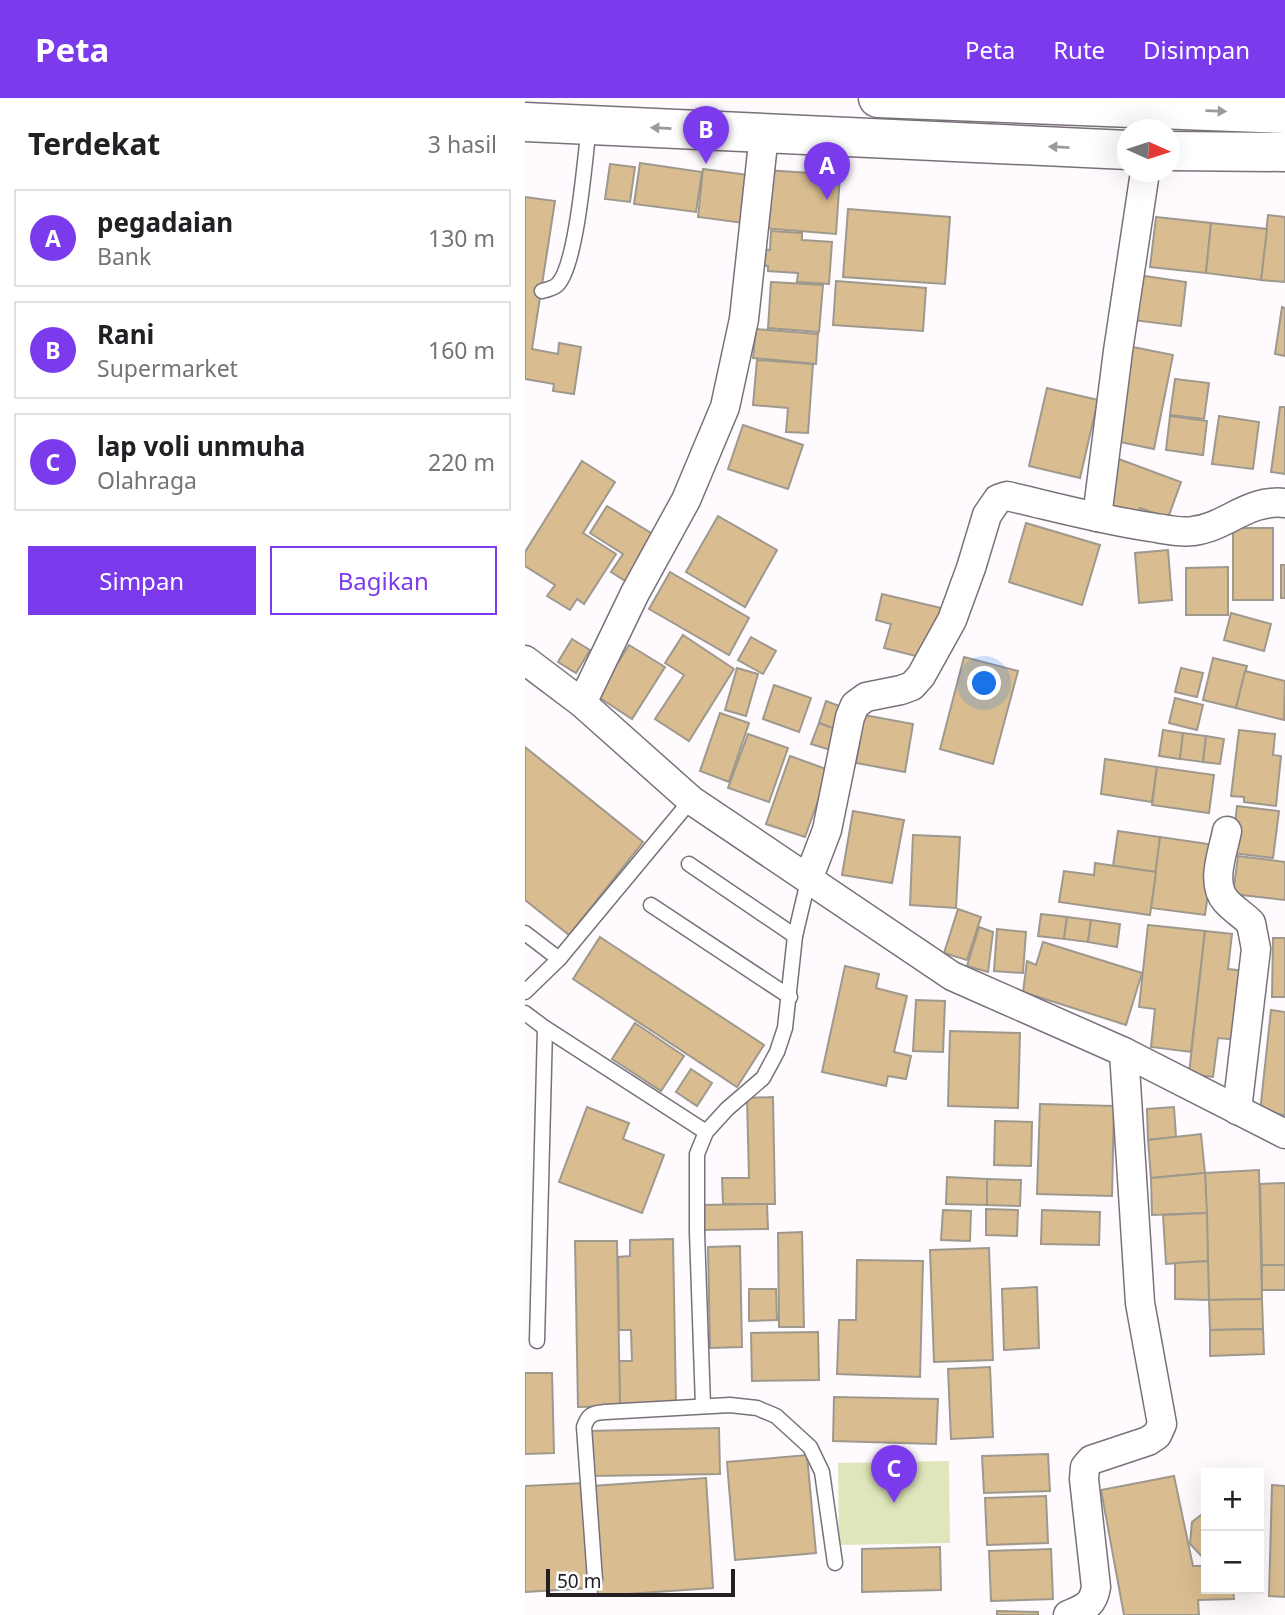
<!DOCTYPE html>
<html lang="id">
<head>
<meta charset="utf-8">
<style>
  :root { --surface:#fff; --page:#f6f6f6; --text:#202124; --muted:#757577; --line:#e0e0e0; --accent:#7c3aed }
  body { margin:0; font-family:"Noto Sans",sans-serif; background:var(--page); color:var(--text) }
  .controls { position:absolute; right:21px; bottom:21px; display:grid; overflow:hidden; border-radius:0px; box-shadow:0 7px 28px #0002 }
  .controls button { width:63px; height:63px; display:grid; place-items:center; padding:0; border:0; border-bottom:2px solid var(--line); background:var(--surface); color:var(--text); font:35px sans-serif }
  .compass { position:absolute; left:592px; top:21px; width:63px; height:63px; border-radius:50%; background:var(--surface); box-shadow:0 7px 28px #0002; rotate:93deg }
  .scale { position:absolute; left:21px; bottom:18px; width:189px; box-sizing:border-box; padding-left:7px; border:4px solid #221e22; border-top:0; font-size:19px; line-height:24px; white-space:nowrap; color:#221e22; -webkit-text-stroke:5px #fff; paint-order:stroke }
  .you { position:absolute; left:460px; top:586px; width:24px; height:24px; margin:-18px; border:5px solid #fff; border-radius:50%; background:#1a73e8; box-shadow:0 0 0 10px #1a73e833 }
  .badge { display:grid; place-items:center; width:46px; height:46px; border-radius:50%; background:var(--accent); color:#fff; font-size:23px; font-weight:700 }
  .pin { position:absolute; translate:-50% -58px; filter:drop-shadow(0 2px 4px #0008) }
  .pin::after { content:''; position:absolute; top:37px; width:24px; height:21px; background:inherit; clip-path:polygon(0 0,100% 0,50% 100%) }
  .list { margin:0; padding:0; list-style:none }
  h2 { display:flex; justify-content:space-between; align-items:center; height:91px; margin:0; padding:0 28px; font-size:30px }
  h2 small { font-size:23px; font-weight:400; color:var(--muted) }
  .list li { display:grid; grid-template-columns:46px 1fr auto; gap:21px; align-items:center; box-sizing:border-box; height:98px; margin:0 14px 14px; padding:0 14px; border:2px solid var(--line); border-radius:0px }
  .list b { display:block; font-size:26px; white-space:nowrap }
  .list p { margin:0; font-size:23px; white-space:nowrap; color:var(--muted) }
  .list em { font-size:23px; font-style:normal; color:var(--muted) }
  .actions { display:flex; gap:14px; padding:21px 28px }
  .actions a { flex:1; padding:16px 0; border:2px solid var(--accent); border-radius:0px; text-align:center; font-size:24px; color:var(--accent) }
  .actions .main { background:var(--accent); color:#fff }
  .map { position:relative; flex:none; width:760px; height:1517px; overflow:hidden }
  header { display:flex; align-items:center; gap:42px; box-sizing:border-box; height:98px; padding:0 35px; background:var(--accent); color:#fff }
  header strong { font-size:33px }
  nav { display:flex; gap:38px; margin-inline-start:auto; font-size:24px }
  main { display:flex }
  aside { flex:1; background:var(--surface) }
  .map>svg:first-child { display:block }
</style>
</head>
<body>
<header>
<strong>Peta</strong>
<nav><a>Peta</a><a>Rute</a><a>Disimpan</a></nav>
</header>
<main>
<aside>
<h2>Terdekat<small>3 hasil</small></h2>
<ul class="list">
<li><span class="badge">A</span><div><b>pegadaian</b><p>Bank</p></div><em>130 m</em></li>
<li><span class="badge">B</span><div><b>Rani</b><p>Supermarket</p></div><em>160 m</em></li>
<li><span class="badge">C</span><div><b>lap voli unmuha</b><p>Olahraga</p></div><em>220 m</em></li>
</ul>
<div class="actions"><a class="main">Simpan</a><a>Bagikan</a></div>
</aside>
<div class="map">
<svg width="760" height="1517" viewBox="0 0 760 1517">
  <rect width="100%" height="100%" fill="#fefafe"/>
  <path fill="#dfe6bb" d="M424,1363l1,82 -111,2 -1,-82z"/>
  <g fill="#d9bd90" stroke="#9f988d" stroke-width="2">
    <path d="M115,65l62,9 -6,40 -62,-8z"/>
    <path d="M85,66l25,3 -5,35 -25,-3z"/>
    <path d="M178,71l46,6 -6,48 -45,-6z"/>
    <path d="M240,72l75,5 -4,59 -75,-6z"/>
    <path d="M0,99l30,4 -23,148 26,5 1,-11 22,4 -7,47 -21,-3 1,-7 -29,-5z"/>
    <path d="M323,111l102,8 -5,67 -102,-7z"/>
    <path d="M743,117l17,2v65l-24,-2z"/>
    <path d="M631,119l55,6 -5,50 -56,-6z"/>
    <path d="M686,125l56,6 -6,51 -55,-7z"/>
    <path d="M246,133l31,2v7l30,2 -3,42 -32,-2 1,-9 -30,-2v-5l-10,-1 1,-16 11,1z"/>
    <path d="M613,177l48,7 -5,44 -49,-6z"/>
    <path d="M311,183l90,7 -3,43 -90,-6z"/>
    <path d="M246,184l52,3 -4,47 -51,-4z"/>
    <path d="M757,209l3,1v48l-10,-2z"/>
    <path d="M231,231l62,5 -2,30 -63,-6z"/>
    <path d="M608,249l40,8 -19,94 -39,-8z"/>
    <path d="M232,262l56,4 -5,69 -22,-1 2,-24 -35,-3z"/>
    <path d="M650,281l34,4 -5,36 -34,-4z"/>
    <path d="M522,290l51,12 -18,78 -51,-12z"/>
    <path d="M755,309h5v67l-14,-2z"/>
    <path d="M645,318l37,5 -4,34 -37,-5z"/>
    <path d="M694,318l40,6 -6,47 -41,-5z"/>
    <path d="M218,327l60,20 -15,44 -60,-20z"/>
    <path d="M591,360l65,24 -13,36 -28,-10 -4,12 -37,-15z"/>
    <path d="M57,363l33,21 -32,51 33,21 -32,50 -7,-5 -7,11 -23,-14 8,-11 -30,-19v-14z"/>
    <path d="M82,408l49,30 -29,46 -16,-10 12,-18 -33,-21z"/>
    <path d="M193,418l59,34 -32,57 -59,-35z"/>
    <path d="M501,425l74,22 -18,60 -73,-23z"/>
    <rect x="708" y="430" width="40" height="72"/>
    <path d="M643,452l4,50 -33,3 -4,-50z"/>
    <rect x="756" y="467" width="4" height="33"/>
    <path d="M703,469v48h-42v-47z"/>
    <path d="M145,474l79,46 -20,37 -80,-46z"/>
    <path d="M357,496l59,14 -13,51 -44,-11 7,-24 -15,-4z"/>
    <path d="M706,515l40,11 -7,27 -40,-11z"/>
    <path d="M158,537l51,34 -45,72 -34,-22 29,-44 -19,-12z"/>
    <path d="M226,539l25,14 -13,23 -25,-14z"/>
    <path d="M47,541l18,11 -14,23 -18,-11z"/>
    <path d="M104,547l36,22 -33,52 -35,-23z"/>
    <path d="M439,559l54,14 -25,93 -53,-15z"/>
    <path d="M688,560l34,8 -11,42 -33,-8z"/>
    <path d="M212,570l21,6 -12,42 -21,-6z"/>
    <path d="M656,570l22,5 -6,24 -22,-5z"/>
    <path d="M720,573l40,10 -1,39 -48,-12z"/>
    <path d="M249,587l37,13 -12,34 -36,-13z"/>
    <path d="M650,600l28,7 -6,25 -28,-7z"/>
    <path d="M301,603l19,7 -7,22 -19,-7z"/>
    <path d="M195,615l29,10 -20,59 -29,-11z"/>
    <path d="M339,617l49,9 -8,48 -49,-9z"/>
    <path d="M294,625l19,7 -7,20 -20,-6z"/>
    <path d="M638,632l20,3 -3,26 -21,-3z"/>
    <path d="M714,632l36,4 -2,21 8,1 -5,50 -32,-4v-5l-13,-1z"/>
    <path d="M658,635l23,3 -3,26 -23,-3z"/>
    <path d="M223,636l40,14 -19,54 -41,-14z"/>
    <path d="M681,638l18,3 -4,25 -17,-2z"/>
    <path d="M0,649l118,95 -74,93 -44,-35z"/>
    <path d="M265,658l39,14 -24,67 -39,-13z"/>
    <path d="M580,661l52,8 -5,35 -51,-8z"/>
    <path d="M632,669l57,8 -5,38 -57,-8z"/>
    <path d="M712,708l42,5 -6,47 -41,-5z"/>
    <path d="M328,713l51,9 -12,63 -50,-8z"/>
    <path d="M593,733l42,6 -4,35 -43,-6z"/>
    <path d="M388,737l47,2 -4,71 -46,-3z"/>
    <path d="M635,739l55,8 -10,70 -54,-7z"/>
    <path d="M713,758l47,6v38l-52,-6z"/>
    <path d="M570,765l61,9 -6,43 -91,-13 5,-31 30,4z"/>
    <path d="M433,811l23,8 -14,43 -23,-7z"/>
    <path d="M516,816l26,3 -3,22 -26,-3z"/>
    <path d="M542,819l24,3 -3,22 -24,-3z"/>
    <path d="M566,822l29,4 -3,23 -29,-5z"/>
    <path d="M623,827l57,6 -14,121 -40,-5 4,-38 -16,-2z"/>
    <path d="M454,829l14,5 -5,40 -21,-6z"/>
    <path d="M472,831l29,3 -3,41 -29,-2z"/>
    <path d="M680,833l27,3 -4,35 18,2 -7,69 -21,-2 -5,39 -24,-3z"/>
    <path d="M75,839l164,108 -27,42 -164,-108z"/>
    <path d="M748,840h12v59h-13z"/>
    <path d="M518,844l99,31 -16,52 -103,-33 4,-31 9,4z"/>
    <path d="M320,868l34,8 -3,14 31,8 -13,56 17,4 -5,23 -18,-3 -2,10 -64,-14z"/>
    <path d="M391,902l29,1 -2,51 -30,-1z"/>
    <path d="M746,912l14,2v103l-25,-3z"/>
    <path d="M110,925l49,33 -23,35 -49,-32z"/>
    <path d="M425,933l70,2 -2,75 -70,-2z"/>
    <path d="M166,971l21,14 -15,23 -21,-14z"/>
    <path d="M248,999l2,107h-52l-1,-26h27l-2,-80z"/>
    <path d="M515,1006l74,2 -2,90 -75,-2z"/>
    <path d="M62,1009l42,16 -6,16 41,16 -22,58 -83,-31z"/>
    <path d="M649,1009l2,30 -28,3 -1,-31z"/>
    <path d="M470,1023l37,1 -1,44 -37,-1z"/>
    <path d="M676,1036l4,39 -54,5 -3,-38z"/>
    <path d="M734,1072l3,129 -53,1 -4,-127z"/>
    <path d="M680,1075l2,40 -55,2 -1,-37z"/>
    <path d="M422,1079l40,2v26l-41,-1z"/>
    <path d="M462,1081l34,1 -1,26 -33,-1z"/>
    <path d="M760,1085v82h-23l-2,-81z"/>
    <path d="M242,1106l1,25 -65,1 -1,-25z"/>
    <path d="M461,1111l32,1 -1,26 -31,-1z"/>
    <path d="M418,1112l28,1 -1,30 -29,-1z"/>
    <path d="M517,1112l58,2 -1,33 -58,-1z"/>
    <path d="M682,1115l1,48 -42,3 -3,-49z"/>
    <path d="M277,1134l2,95h-25l-1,-94z"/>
    <path d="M148,1141l3,166 -56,1 -1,-45h13l-1,-31h-12l-1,-73 12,-1v-16z"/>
    <path d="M50,1143h42l3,165 -42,1z"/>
    <path d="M215,1148l2,101 -32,1 -2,-101z"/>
    <path d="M464,1150l4,112 -59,2 -4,-112z"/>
    <path d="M332,1162l66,1 -3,116 -83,-3 2,-54h17z"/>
    <path d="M683,1163l1,39 -34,-1v-36z"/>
    <rect x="737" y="1167" width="23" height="25"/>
    <path d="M512,1189l2,61 -35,2 -2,-61z"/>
    <path d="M224,1191h27l1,31 -28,1z"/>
    <path d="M737,1201l1,30 -53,1 -1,-30z"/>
    <path d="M738,1231l1,25 -54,2v-26z"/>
    <path d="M293,1234l1,48 -67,1 -1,-48z"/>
    <path d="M465,1269l3,70 -42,2 -3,-70z"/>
    <path d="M0,1275h27l2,80 -29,1z"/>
    <path d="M309,1299l104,2 -2,45 -103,-3z"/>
    <path d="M194,1330l1,46 -130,2 -1,-45z"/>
    <path d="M523,1356l2,37 -66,2 -2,-37z"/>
    <path d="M282,1357l9,98 -81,7 -8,-98z"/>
    <path d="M649,1378l19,90h13v23h27l1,10 -36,1 1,15h-75l-23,-125z"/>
    <path d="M181,1380l7,110 -115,8 -6,-110z"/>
    <path d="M60,1385l6,105 -66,4v-106z"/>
    <path d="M747,1387l13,1v111l-16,-1z"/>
    <path d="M521,1398l2,47 -61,2 -2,-47z"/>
    <path d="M681,1413v50l-16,-17 2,-22z"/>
    <path d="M415,1449l1,43 -79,2v-43z"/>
    <path d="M526,1451l2,50 -62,2 -2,-50z"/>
    <path d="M472,1513l41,1v3h-41z"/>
  </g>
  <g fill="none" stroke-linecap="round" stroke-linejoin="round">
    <defs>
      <g id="service">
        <path d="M17,193c4,-1 12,-3 15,-6 20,-18 28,-129 32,-159"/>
        <path d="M164,766l106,72"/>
        <path d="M126,807l139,92"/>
        <path d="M0,835l34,26"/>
        <path d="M0,894l34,-33 132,-159"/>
        <path d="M0,915l20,15 161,104"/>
        <path d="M12,1243l8,-313"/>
        <path d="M178,1308l-6,-174v-78l9,-22 21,-23 36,-31 14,-26 8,-24 10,-92 14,-59"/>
        <path d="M70,1482l-11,-153c4,-12 8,-14 21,-15l125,-7 27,3 19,8 34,31 12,25 13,91"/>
      </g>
      <g id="minor">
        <path d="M572,419l21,-166 27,-179"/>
        <path d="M0,562l57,43 109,97 261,176 172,76 161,82"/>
        <path d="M57,605l53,-110 51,-93 39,-93 19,-88 20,-185"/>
        <path d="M702,733c-4,21 -17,52 -1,70 7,8 17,14 25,22l5,26 -19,161"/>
        <path d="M284,779l18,-47 23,-113 5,-12 11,-8 35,-7 11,-4 9,-10 31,-56 19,-52 16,-53 11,-16 9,-3c48,11 95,24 143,31 14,2 29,6 43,4 34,-4 54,-32 92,-28"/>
        <path d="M543,1517c16,-7 25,-9 28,-28l-12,-108 1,-12 6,-7 57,-19 9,-6 5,-11 -22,-121 -16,-251"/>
      </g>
      <g id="trunk">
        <path d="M353,0l407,16"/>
        <path d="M0,24l603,28"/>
        <path d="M645,53l115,1"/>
      </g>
    </defs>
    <use href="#service" stroke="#79717a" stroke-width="17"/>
    <use href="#minor" stroke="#79717a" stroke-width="31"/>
    <use href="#trunk" stroke="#79717a" stroke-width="41"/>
    <use href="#service" stroke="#fff" stroke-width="14"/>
    <use href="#minor" stroke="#fff" stroke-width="28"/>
    <use href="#trunk" stroke="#fff" stroke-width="38"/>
  </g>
  <defs><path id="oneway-solid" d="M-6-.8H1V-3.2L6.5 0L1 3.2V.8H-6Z" transform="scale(1.75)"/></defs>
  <g fill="#9c9a9c">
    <use href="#oneway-solid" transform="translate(691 13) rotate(2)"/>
    <use href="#oneway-solid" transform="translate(136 30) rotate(-177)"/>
    <use href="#oneway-solid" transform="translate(534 49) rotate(-177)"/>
  </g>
</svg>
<div class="controls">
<button>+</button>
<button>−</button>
</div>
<svg class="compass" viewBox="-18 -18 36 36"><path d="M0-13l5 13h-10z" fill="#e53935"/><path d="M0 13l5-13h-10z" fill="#757577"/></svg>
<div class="scale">50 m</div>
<div class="you"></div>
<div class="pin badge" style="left:302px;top:102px">A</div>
<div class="pin badge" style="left:181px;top:66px">B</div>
<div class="pin badge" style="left:369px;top:1405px">C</div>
</div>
</main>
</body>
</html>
